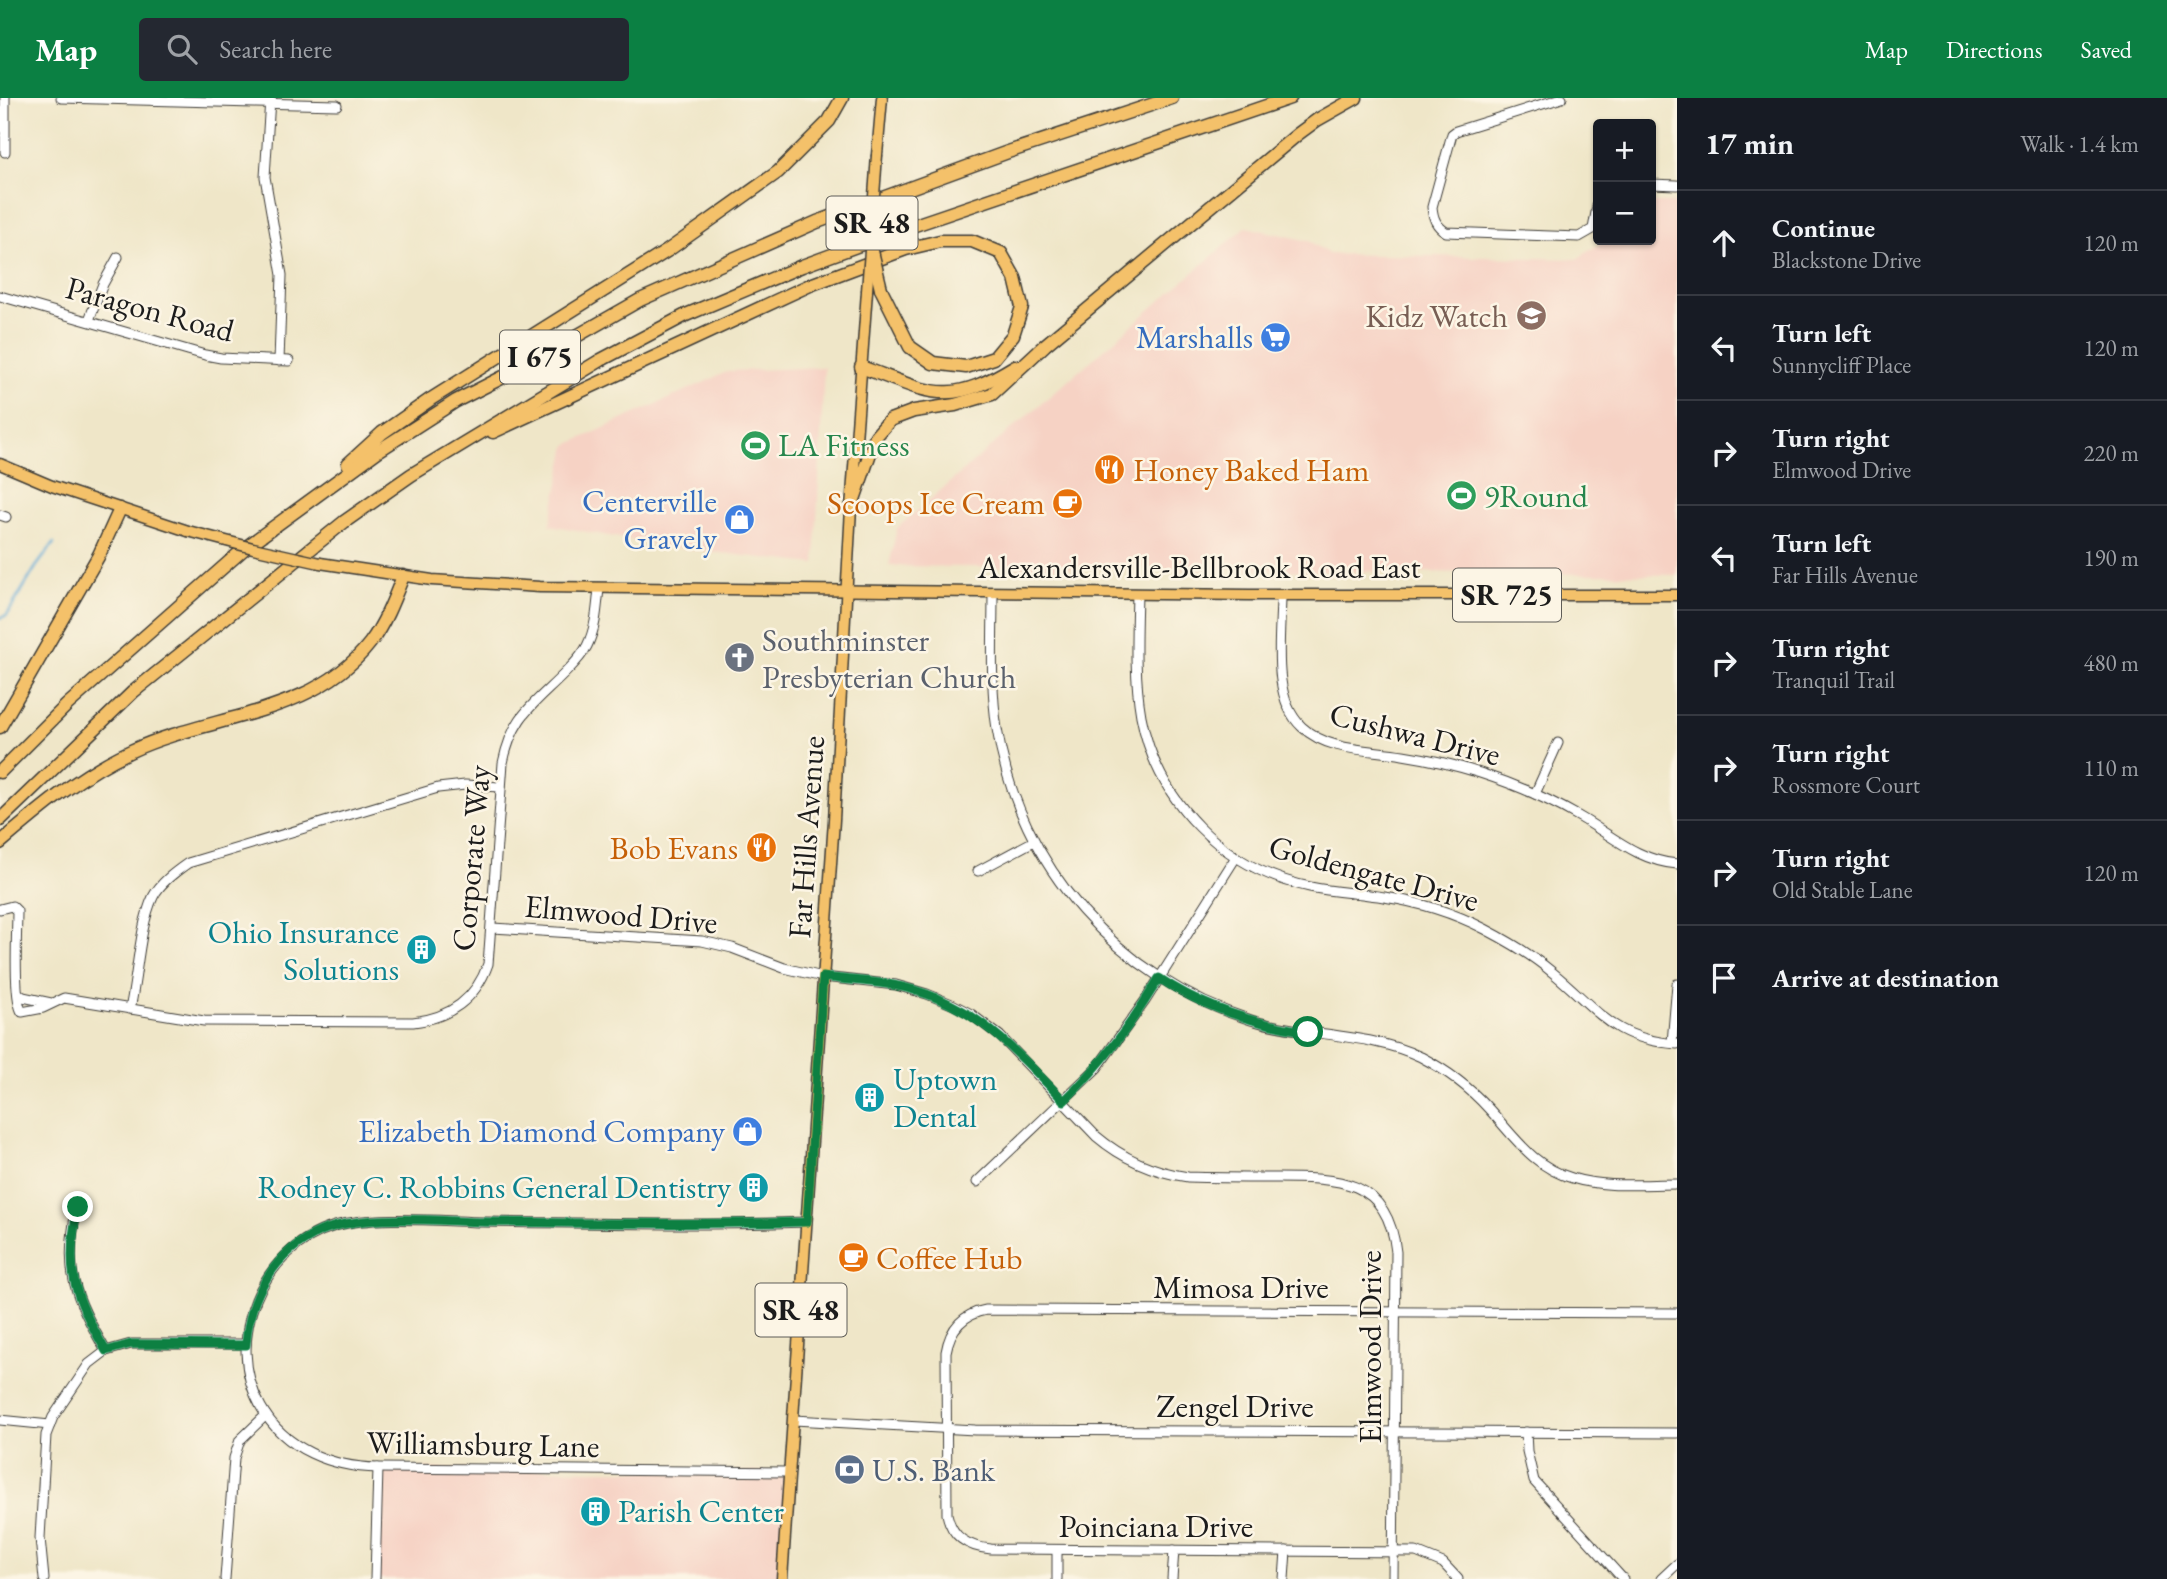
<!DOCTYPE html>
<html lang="en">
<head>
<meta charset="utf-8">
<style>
  :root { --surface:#171b24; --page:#242831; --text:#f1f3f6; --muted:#9ea1a6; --line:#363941; --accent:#0b8043 }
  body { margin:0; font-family:"EB Garamond",serif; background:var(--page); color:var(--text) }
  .controls { position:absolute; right:21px; top:21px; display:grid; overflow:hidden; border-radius:7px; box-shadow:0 2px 5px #0004 }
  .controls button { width:63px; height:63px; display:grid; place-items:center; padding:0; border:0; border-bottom:2px solid var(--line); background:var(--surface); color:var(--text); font:35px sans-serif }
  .stop { position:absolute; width:21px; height:21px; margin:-16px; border:5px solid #0b8043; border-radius:50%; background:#fff }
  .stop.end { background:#0b8043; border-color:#fff; box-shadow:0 2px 7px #0008 }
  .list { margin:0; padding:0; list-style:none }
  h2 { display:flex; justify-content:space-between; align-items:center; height:91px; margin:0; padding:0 28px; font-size:30px }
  h2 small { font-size:23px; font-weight:400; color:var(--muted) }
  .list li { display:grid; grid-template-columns:46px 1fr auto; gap:21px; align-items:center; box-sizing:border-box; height:105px; padding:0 28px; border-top:2px solid var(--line) }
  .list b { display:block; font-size:26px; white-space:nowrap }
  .list p { margin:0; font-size:23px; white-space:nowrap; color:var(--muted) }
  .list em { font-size:23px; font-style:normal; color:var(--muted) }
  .icon { flex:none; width:38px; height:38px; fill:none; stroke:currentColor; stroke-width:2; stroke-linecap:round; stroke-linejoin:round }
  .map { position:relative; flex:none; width:1677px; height:1481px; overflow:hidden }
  header { display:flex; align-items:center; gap:42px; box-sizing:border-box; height:98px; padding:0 35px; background:var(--accent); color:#fff }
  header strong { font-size:33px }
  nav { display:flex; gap:38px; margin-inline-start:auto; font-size:24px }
  .search { width:490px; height:63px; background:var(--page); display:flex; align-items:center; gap:18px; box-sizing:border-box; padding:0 24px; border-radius:7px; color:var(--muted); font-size:26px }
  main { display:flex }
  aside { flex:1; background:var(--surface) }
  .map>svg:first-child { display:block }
</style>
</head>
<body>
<header>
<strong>Map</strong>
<div class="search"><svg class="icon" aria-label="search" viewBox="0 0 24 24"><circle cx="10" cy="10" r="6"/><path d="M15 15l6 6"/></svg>Search here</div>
<nav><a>Map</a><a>Directions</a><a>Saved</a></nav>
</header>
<main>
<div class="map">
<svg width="1677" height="1481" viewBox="0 0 1677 1481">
  <rect width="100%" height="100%" fill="#fcf5e5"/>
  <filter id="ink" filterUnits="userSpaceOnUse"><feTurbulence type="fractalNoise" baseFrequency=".0143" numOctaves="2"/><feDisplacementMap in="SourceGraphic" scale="14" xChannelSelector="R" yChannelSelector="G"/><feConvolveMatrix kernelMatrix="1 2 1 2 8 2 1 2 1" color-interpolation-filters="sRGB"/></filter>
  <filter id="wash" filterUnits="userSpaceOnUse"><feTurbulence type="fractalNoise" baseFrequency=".00686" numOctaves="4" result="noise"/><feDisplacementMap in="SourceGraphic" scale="28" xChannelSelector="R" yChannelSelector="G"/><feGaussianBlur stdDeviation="1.57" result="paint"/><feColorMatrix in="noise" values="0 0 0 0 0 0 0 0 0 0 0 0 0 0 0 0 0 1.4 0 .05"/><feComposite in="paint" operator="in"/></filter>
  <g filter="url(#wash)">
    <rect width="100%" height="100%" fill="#efe6c8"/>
    <g fill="#f6d2c4">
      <path d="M1651,105h26v372l-788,-9 8,-38 349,-301 63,14 20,13 248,5 28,-19h46z"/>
      <path d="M824,269l-9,197 -147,-17 -118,-22 17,-80 162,-74z"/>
      <path d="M378,1370l412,4 -8,107h-407z"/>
    </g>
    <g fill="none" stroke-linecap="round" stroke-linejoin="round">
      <path stroke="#5da9d6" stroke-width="2.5" d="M0,520l7,-3 29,-48 18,-24"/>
    </g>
  </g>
  <g filter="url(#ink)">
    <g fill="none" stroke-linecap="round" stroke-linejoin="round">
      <defs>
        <g id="minor">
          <path d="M5,0v54"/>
          <path d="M61,0l276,7"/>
          <path d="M1562,0l-106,33 -4,3 -20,73c1,11 4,19 14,25l133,5 14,-8 5,-28"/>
          <path d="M270,1l-5,78 17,98 -3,86"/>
          <path d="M1651,86l26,1"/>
          <path d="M0,198l205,59 16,3 68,3"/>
          <path d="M89,222l14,-36 15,-27"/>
          <path d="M0,417l6,2"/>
          <path d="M993,494c0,46 -3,92 4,137 22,138 122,250 254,291 56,17 117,12 170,37 25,13 48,30 67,51 26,28 45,59 84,70 32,10 71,6 105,6"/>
          <path d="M1137,496c-1,40 -3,83 4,122 16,86 83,153 169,171 24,5 49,6 74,10 34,5 70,16 101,32 23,12 47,26 67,43 47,38 59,67 125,72"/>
          <path d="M1281,497c0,40 -11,102 21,132 27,25 67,22 101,28 26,4 52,10 77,18 34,11 67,25 98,43 32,18 60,45 99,48"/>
          <path d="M1535,696l23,-51"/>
          <path d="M978,773l56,-30"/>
          <path d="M0,811l12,-3 5,5c0,20 -4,88 5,101l21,-4 21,-10 140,23 209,1c36,-4 63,-23 75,-58l15,-201c10,-49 31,-58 64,-92 7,-7 15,-15 20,-25 9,-18 10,-38 12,-58"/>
          <path d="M492,830l210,13 30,7 52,20 39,9 73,8 31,9 27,11 17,9 29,22 96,100c27,23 57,36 92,41 29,1 58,1 87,1 61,0 113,-1 121,74l-3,327"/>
          <path d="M18,895l5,4 28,6"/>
          <path d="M130,911c7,-31 10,-85 23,-112 7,-14 22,-25 35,-34l250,-75 27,-3 36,2"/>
          <path d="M1672,945l5,-59"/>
          <path d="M977,1084l120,-114 48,-67 91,-144"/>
          <path d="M77,1109c-14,64 -3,88 29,144"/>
          <path d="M0,1322l50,5"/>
          <path d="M794,1322l181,10 702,3"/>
          <path d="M1526,1334l1,19 7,30 89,98"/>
          <path d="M790,1374l-412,-4c-46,-1 -93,-18 -117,-61 -38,-67 0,-159 74,-181 38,-11 106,-5 148,-4 108,1 216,4 324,0"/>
          <path d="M44,1481l-4,-41 6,-103 7,-18 36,-53 17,-13 25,-7h115"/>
          <path d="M225,1481l9,-121 6,-18 26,-25"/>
          <path d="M375,1481l3,-111"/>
          <path d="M1057,1481v-29"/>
          <path d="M1172,1481l2,-29"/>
          <path d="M1284,1481l2,-28"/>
          <path d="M1458,1481l-15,-16 -27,-11 -425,-3c-23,-2 -39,-11 -44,-35l-1,-162c4,-23 17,-38 40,-42l691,3"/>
          <path d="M1661,1481l16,-15"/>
        </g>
        <g id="major">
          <path d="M877,57l5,-57"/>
          <path d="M0,366l52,22 136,45"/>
          <path d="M320,465l112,17 108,7 709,8h428"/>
          <path d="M782,1481l52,-759 17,-312 16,-217"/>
        </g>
        <g id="highway">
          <path d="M861,269c70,25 84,42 154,-1"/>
          <path d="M493,334l317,-147 96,-36 34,-8h32l29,12 14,25 7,29 -9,28 -19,23 -28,9 -33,-4 -23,-16 -29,-58"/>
          <path d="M348,366l34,-31 49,-34 236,-148 111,-79 51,-51 13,-23"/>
          <path d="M851,410l25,-72 14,-16 24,-9 41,-6 37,-11 53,-49 253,-211 19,-14 39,-22"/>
          <path d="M0,629l99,-172 21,-46"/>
          <path d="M0,674l67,-67 178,-157 133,-97 78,-50 61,-31 123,-70 177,-78 191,-70 164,-54"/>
          <path d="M0,722l133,-128 211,-170 67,-47 190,-115 85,-45 116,-49 101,-37 387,-131"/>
          <path d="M0,745c41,-35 81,-69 131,-92 79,-37 182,-34 239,-108 15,-20 24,-44 33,-67"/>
        </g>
      </defs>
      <use href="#minor" stroke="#3c3a36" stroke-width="11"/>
      <use href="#major" stroke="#3c3a36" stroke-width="13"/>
      <use href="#highway" stroke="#3c3a36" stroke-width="15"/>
      <use href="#minor" stroke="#fff" stroke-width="9"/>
      <use href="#major" stroke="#f4c16a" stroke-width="10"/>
      <use href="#highway" stroke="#f4c16a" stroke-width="12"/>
      <defs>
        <g id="major-bridge">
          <path d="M867,193l10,-136"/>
          <path d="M188,433l65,17 67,15"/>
        </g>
        <path id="highway-bridge" d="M871,149l10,42"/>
      </defs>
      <use href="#major-bridge" stroke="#3c3a36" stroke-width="13" stroke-linecap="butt"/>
      <use href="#highway-bridge" stroke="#3c3a36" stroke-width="15" stroke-linecap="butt"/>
      <use href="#major-bridge" stroke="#f4c16a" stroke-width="10"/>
      <use href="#highway-bridge" stroke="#f4c16a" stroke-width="12"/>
    </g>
  </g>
  <g fill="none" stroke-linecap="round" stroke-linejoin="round" filter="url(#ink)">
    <path stroke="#0b8043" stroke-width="9" d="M78,1109c-14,64 -4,88 28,144l25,-7 115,1c3,-49 29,-94 75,-114 43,-18 115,-10 163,-9 107,1 215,3 323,0l16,-245c23,3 47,4 70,8 77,14 119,62 171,116 39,-38 67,-76 95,-123 45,30 96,46 149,54"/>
  </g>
  <defs>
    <symbol id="school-disc" viewBox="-11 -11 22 22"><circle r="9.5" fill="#8d6e63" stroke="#fcf5e5"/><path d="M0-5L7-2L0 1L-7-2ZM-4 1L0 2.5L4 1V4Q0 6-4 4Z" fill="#fff"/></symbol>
    <symbol id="supermarket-disc" viewBox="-11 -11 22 22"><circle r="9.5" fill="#3f7fe0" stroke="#fcf5e5"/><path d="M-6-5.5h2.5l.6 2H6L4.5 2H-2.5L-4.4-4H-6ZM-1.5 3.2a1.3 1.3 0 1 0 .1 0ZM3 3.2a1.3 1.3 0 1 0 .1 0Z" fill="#fff"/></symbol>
    <symbol id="stadium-disc" viewBox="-11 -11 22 22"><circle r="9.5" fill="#2e9e5b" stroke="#fcf5e5"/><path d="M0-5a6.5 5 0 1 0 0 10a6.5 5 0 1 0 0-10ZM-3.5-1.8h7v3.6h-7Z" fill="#fff"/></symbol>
    <symbol id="restaurant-disc" viewBox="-11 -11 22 22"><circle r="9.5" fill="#e8710a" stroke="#fcf5e5"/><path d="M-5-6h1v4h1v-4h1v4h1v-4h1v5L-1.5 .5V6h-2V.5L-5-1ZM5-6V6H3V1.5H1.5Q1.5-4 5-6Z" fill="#fff"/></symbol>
    <symbol id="cafe-disc" viewBox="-11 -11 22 22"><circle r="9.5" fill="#e8710a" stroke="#fcf5e5"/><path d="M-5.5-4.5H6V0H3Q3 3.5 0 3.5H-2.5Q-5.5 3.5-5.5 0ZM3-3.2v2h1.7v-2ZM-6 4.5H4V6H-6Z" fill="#fff"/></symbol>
    <symbol id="shop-disc" viewBox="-11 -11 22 22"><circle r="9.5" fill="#3f7fe0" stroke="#fcf5e5"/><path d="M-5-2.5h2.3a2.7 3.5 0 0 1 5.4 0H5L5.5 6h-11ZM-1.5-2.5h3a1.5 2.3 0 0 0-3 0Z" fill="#fff"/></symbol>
    <symbol id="church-disc" viewBox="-11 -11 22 22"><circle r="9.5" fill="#6b7280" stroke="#fcf5e5"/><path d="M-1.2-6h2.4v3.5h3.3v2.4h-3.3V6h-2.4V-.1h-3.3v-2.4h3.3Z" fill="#fff"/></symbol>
    <symbol id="building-disc" viewBox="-11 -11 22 22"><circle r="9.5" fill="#0f9aa8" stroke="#fcf5e5"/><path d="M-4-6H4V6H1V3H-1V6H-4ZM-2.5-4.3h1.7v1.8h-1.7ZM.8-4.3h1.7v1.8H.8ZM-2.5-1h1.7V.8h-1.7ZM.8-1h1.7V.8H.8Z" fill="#fff"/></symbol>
    <symbol id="bank-disc" viewBox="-11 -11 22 22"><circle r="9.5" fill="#5c6f8a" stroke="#fcf5e5"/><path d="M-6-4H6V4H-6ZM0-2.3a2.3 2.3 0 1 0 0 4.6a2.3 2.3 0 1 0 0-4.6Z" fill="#fff"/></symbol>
  </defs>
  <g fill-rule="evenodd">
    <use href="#school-disc" x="1514" y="200" width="35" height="35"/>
    <use href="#supermarket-disc" x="1258" y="222" width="35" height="35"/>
    <use href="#stadium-disc" x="738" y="330" width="35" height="35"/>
    <use href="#restaurant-disc" x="1092" y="354" width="35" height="35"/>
    <use href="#stadium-disc" x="1444" y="380" width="35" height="35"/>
    <use href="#cafe-disc" x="1050" y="388" width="35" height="35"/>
    <use href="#shop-disc" x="722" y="404" width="35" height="35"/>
    <use href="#church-disc" x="722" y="542" width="35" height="35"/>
    <use href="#restaurant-disc" x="744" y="732" width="35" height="35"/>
    <use href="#building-disc" x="404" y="834" width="35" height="35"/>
    <use href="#building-disc" x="852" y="982" width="35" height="35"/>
    <use href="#shop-disc" x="730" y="1016" width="35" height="35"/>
    <use href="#building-disc" x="736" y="1072" width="35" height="35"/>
    <use href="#cafe-disc" x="836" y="1142" width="35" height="35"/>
    <use href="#bank-disc" x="832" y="1354" width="35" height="35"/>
    <use href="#building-disc" x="578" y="1396" width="35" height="35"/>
  </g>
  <g text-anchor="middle" stroke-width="5" stroke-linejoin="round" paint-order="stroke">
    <g fill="#fcf5e5" stroke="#5f5d58" stroke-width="2">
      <rect x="826.5" y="98.5" width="91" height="53" rx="5"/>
      <rect x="500" y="232.5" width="80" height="53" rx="5"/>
      <rect x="1453" y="470.5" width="108" height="53" rx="5"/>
      <rect x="755.5" y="1185.5" width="91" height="53" rx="5"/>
    </g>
    <g font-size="30" font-weight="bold" fill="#1c1c1c">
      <text x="872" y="135">SR 48</text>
      <text x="540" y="269">I 675</text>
      <text x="1507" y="507">SR 725</text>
      <text x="801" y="1222">SR 48</text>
    </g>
    <g font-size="32" fill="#1c1c1c" stroke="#fcf5e5">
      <text transform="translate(150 211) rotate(15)" y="11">Paragon Road</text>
      <text x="1199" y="480">Alexandersville-Bellbrook Road East</text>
      <text transform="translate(1415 636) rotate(14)" y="11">Cushwa Drive</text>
      <text transform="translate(806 739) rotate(-86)" y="11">Far Hills Avenue</text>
      <text transform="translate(471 760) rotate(-85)" y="11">Corporate Way</text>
      <text transform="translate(1374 775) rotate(15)" y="11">Goldengate Drive</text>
      <text transform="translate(621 816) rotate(5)" y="11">Elmwood Drive</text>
      <text x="1241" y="1200">Mimosa Drive</text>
      <text transform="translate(1370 1249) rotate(-90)" y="11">Elmwood Drive</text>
      <text x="1235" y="1319">Zengel Drive</text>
      <text transform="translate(483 1346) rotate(1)" y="11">Williamsburg Lane</text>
      <text x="1156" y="1439">Poinciana Drive</text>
    </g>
    <g font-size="32" fill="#785e54" stroke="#fcf5e5" text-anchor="end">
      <text x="1508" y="229">Kidz Watch</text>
    </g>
    <g font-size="32" fill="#366cbe" stroke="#fcf5e5" text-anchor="end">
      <text x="1253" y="250">Marshalls</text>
      <text x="717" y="414">Centerville<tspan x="717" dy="37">Gravely</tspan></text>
      <text x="725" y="1044">Elizabeth Diamond Company</text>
    </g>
    <g font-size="32" fill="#27864d" stroke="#fcf5e5" text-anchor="start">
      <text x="778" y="358">LA Fitness</text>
      <text x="1484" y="409">9Round</text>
    </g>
    <g font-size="32" fill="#c56008" stroke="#fcf5e5" text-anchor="start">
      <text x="1133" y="383">Honey Baked Ham</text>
      <text x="1045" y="416" text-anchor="end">Scoops Ice Cream</text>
      <text x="738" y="761" text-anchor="end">Bob Evans</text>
      <text x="876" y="1171">Coffee Hub</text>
    </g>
    <g font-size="32" fill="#5b616d" stroke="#fcf5e5" text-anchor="start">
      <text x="762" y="553">Southminster<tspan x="762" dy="37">Presbyterian Church</tspan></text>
    </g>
    <g font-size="32" fill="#0d838f" stroke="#fcf5e5" text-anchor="end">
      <text x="399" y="845">Ohio Insurance<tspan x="399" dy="37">Solutions</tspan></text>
      <text x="893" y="992" text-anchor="start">Uptown<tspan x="893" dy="37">Dental</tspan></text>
      <text x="731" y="1100">Rodney C. Robbins General Dentistry</text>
      <text x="618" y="1424" text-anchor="start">Parish Center</text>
    </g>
    <g font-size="32" fill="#4e5e75" stroke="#fcf5e5" text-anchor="start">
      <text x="872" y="1383">U.S. Bank</text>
    </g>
  </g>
</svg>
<div class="controls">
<button>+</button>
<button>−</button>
</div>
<div class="stop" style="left:1308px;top:934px"></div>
<div class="stop end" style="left:78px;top:1109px"></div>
</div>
<aside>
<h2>17 min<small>Walk · 1.4 km</small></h2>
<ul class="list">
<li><svg class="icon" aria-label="ahead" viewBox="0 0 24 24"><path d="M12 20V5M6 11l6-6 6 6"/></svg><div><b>Continue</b><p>Blackstone Drive</p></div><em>120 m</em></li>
<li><svg class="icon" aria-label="left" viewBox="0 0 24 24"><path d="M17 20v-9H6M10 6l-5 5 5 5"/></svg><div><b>Turn left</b><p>Sunnycliff Place</p></div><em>120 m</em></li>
<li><svg class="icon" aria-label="right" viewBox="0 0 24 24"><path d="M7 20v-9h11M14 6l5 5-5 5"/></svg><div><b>Turn right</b><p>Elmwood Drive</p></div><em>220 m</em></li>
<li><svg class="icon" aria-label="left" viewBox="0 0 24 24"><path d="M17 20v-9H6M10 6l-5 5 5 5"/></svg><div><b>Turn left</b><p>Far Hills Avenue</p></div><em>190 m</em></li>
<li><svg class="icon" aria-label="right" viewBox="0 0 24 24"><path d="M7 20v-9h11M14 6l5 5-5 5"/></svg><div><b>Turn right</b><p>Tranquil Trail</p></div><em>480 m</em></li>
<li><svg class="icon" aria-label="right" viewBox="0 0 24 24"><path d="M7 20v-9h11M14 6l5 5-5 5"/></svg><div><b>Turn right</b><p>Rossmore Court</p></div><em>110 m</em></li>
<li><svg class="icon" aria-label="right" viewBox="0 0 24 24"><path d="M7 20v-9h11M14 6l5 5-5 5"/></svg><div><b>Turn right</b><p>Old Stable Lane</p></div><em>120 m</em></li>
<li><svg class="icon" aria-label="arrive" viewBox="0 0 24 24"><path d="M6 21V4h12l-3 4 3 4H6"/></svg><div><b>Arrive at destination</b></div></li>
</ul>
</aside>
</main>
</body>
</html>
